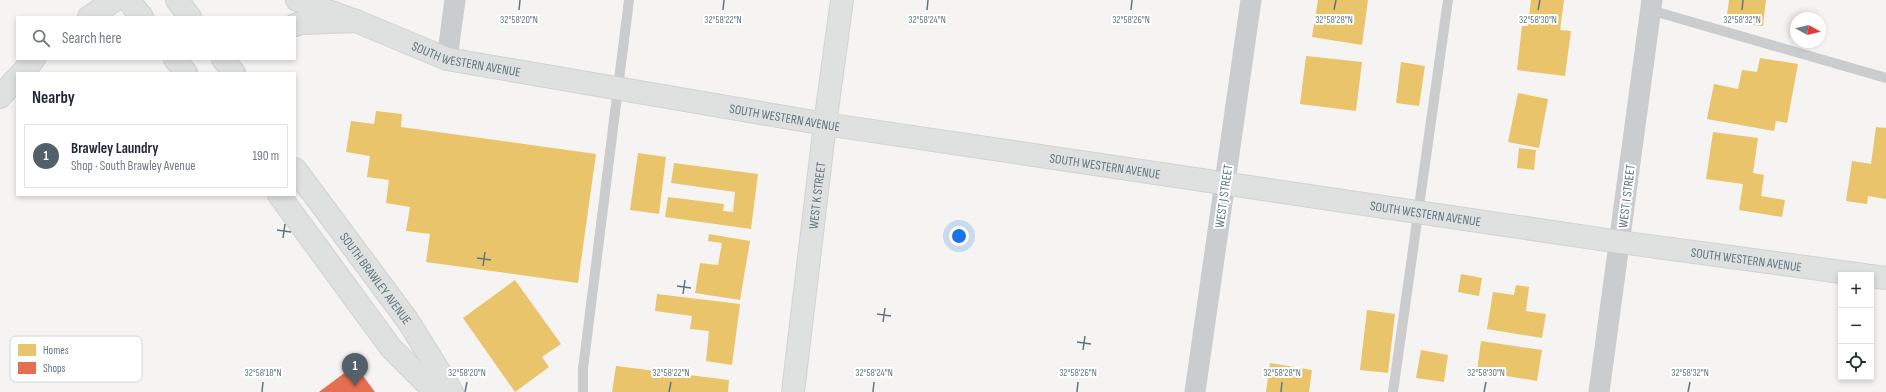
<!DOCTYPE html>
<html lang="en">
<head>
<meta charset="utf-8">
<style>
  :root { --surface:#fff; --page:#f2f2f3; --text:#1f2937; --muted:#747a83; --line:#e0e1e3; --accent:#546069 }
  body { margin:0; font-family:"Sofia Sans Condensed",sans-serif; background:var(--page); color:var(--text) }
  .controls { position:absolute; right:12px; bottom:12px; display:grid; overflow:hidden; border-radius:0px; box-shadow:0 2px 6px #0003 }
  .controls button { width:36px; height:36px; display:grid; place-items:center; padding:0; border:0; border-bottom:1px solid var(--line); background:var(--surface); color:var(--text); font:20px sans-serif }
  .compass { position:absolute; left:1790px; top:12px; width:36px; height:36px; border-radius:50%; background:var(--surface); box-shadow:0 2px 6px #0003; rotate:98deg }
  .you { position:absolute; left:959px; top:236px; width:14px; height:14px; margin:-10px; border:3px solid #fff; border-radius:50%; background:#1a73e8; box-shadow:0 0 0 6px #1a73e833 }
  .badge { display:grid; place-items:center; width:26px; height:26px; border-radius:50%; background:var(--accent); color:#fff; font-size:13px; font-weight:700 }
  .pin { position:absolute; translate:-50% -33px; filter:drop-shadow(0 1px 2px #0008) }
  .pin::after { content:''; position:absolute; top:21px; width:14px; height:12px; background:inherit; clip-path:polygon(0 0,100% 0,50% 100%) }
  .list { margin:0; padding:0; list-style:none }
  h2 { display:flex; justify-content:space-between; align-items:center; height:52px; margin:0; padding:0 16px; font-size:17px }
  h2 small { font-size:13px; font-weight:400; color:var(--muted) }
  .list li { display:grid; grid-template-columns:26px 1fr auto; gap:12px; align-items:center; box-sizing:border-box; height:64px; margin:0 8px 8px; padding:0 8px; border:1px solid var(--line); border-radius:0px }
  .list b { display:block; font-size:15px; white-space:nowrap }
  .list p { margin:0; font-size:13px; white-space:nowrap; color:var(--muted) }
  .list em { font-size:13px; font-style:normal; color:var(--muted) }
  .icon { flex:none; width:22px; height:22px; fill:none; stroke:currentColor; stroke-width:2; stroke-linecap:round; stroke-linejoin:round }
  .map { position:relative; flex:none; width:1886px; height:392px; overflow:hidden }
  .search { position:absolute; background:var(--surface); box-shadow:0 2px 6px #0003; left:16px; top:16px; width:280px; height:44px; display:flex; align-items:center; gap:10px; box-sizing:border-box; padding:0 14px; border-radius:0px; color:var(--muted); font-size:15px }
  .panel { position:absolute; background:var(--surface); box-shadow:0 2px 6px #0003; left:16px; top:72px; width:280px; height:124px; border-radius:0px }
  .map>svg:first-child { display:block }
</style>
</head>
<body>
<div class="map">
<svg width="1886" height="392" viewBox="0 0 1886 392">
  <rect width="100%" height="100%" fill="#f5f4f2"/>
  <g fill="#e9c46a">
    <path d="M1318,0h50l-6,45 -50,-8z"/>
    <path d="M1531,0h33l-4,30 11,1 -6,45 -48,-6 5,-44h6z"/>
    <path d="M1729,0h37l-3,26 -37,-4z"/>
    <path d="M1306,56l56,6 -6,49 -56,-7z"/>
    <path d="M1760,58l38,6 -11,59 -11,-2 -2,10 -67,-12 7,-35 24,5 4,-19 15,2z"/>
    <path d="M1401,62l24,4 -6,40 -23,-3z"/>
    <path d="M1518,93l30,6 -9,49 -31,-6z"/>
    <path d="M376,111l26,3 -1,13 195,27 -18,129 -152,-21 4,-28 -24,-3 4,-24 -24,-4 3,-23 -22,-3 3,-21 -24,-4 5,-31 23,3z"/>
    <path d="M1876,127l10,1v71l-18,-3 -1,8 -21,-3 6,-40 19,3z"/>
    <path d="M1713,132l45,6 -5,35 11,2 -3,21 24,4 -3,17 -43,-7 4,-26 -37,-5z"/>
    <path d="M1519,148l17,2 -2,20 -17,-2z"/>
    <path d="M638,153l28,4 -7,57 -29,-4z"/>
    <path d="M674,163l84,11 -7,55 -86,-12 3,-20 56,7 -1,7 10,1 2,-20 -64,-9z"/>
    <path d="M709,234l41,7 -10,59 -45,-7 5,-30 18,2 4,-22 -14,-2z"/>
    <path d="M1461,274l21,4 -3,18 -21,-4z"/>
    <path d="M515,280l46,64 -19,13 7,10 -34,25 -52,-74z"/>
    <path d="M1516,285l13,2 -3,24 20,3 -4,24 -55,-9 6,-37 21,3z"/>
    <path d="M657,294l83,10 -8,61 -26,-4 3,-30 -19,-2 2,-13 -37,-5z"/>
    <path d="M1367,310l28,4 -7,59 -28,-3z"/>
    <path d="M1481,341l61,9 -5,31 -60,-10z"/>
    <path d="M1421,350l27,5 -4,27 -28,-4z"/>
    <path d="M1270,363l42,7 -3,22h-43z"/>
    <path d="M616,366l113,14 -1,12h-116z"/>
  </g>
  <path fill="#e76f51" d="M355,365l20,27h-56z"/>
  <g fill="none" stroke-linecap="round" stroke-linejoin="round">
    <defs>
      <g id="secondary">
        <path id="s1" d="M297,0l59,21 91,38 378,65 795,118 244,33"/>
        <path d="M89,17l26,-17"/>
        <path d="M22,73l12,-14"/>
        <path d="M0,97l17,-19"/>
        <path d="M1871,276l15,2"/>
        <path id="s2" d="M793,392l32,-268 17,-124"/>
      </g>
      <g id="highway">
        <path d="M128,0l14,17"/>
        <path d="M177,0l13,17"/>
        <path d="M295,25l6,-2 55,-2"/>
        <path d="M175,59l11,14"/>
        <path d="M223,59l11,14"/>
        <path id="s3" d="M295,169l113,152 44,71"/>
        <path d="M279,195l112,153 44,44"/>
      </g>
    </defs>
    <use href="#secondary" stroke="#d1d2d2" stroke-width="24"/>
    <use href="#highway" stroke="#d1d2d1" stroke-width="24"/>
    <g stroke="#cacccd" stroke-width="10">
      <path d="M1650,10l236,68"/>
      <path d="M583,392v-23l46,-369"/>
      <path d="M1393,392l55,-392"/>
    </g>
    <g stroke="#cacccd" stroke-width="21">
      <path d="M447,59l8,-59"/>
      <path d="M1195,392l56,-392"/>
      <path d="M1599,392l53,-392"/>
    </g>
    <use href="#secondary" stroke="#dfe0e0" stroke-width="22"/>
    <use href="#highway" stroke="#dfe0e0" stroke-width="22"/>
  </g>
  <path fill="none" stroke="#5f777f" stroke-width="1.5" d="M519,10l1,-10M723,10l1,-10M927,10l1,-10M1131,10l1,-10M1334,10l2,-10M1538,10l2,-10M1742,10l1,-10M277,230l14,2M283,238l2,-14M477,258l14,2M483,266l2,-14M677,286l14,2M683,294l2,-14M877,314l14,2M883,322l2,-14M1077,342l14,2M1083,350l2,-14M262,392l1,-10M465,392l2,-10M669,392l2,-10M873,392l1,-10M1077,392l1,-10M1281,392l1,-10M1484,392l2,-10M1688,392l2,-10"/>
  <g text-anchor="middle" stroke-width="4" stroke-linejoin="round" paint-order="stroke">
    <g font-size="13" fill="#5f777f" stroke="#fff">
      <text dy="5" stroke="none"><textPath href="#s1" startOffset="180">SOUTH WESTERN AVENUE</textPath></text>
      <text dy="5" stroke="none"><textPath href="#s1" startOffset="504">SOUTH WESTERN AVENUE</textPath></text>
      <text dy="5" stroke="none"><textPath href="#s1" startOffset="828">SOUTH WESTERN AVENUE</textPath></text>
      <text dy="5" stroke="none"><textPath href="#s2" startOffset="198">WEST K STREET</textPath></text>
      <text transform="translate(1223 196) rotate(-82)" y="5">WEST J STREET</text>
      <text transform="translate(1626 196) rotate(-83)" y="5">WEST I STREET</text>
      <text dy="5" stroke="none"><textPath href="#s1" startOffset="1152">SOUTH WESTERN AVENUE</textPath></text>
      <text dy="5" stroke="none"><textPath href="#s1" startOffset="1476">SOUTH WESTERN AVENUE</textPath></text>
      <text dy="5" stroke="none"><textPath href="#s3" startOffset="136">SOUTH BRAWLEY AVENUE</textPath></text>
    </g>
  </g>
  <rect x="10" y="336" width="132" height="46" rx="6" fill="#fff" stroke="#cfd6d9" stroke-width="1"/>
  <rect x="18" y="344" width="18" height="12" fill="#e9c46a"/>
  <rect x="18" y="362" width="18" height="12" fill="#e76f51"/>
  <g font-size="11" fill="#5f777f">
    <text x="43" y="354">Homes</text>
    <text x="43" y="372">Shops</text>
  </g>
  <g font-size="10" text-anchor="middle" fill="#5f777f" stroke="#fff" stroke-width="4" stroke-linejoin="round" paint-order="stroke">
    <text x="519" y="23">32°58'20"N</text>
    <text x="723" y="23">32°58'22"N</text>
    <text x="927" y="23">32°58'24"N</text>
    <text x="1131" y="23">32°58'26"N</text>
    <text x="1334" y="23">32°58'28"N</text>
    <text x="1538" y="23">32°58'30"N</text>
    <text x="1742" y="23">32°58'32"N</text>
    <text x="263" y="376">32°58'18"N</text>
    <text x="467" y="376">32°58'20"N</text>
    <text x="671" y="376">32°58'22"N</text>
    <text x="874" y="376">32°58'24"N</text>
    <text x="1078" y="376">32°58'26"N</text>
    <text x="1282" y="376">32°58'28"N</text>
    <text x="1486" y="376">32°58'30"N</text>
    <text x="1690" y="376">32°58'32"N</text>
  </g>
</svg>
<div class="controls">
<button>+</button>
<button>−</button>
<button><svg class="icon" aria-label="locate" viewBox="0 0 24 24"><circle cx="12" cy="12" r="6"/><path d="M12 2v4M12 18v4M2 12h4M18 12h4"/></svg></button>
</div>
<svg class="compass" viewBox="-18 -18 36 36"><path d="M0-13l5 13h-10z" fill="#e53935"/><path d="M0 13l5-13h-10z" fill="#747a83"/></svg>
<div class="you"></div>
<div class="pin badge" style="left:355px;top:386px">1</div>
<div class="search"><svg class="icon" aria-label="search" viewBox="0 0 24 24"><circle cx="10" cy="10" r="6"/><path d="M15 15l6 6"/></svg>Search here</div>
<section class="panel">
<h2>Nearby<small></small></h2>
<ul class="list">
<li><span class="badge">1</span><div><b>Brawley Laundry</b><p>Shop · South Brawley Avenue</p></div><em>190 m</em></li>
</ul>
</section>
</div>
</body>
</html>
